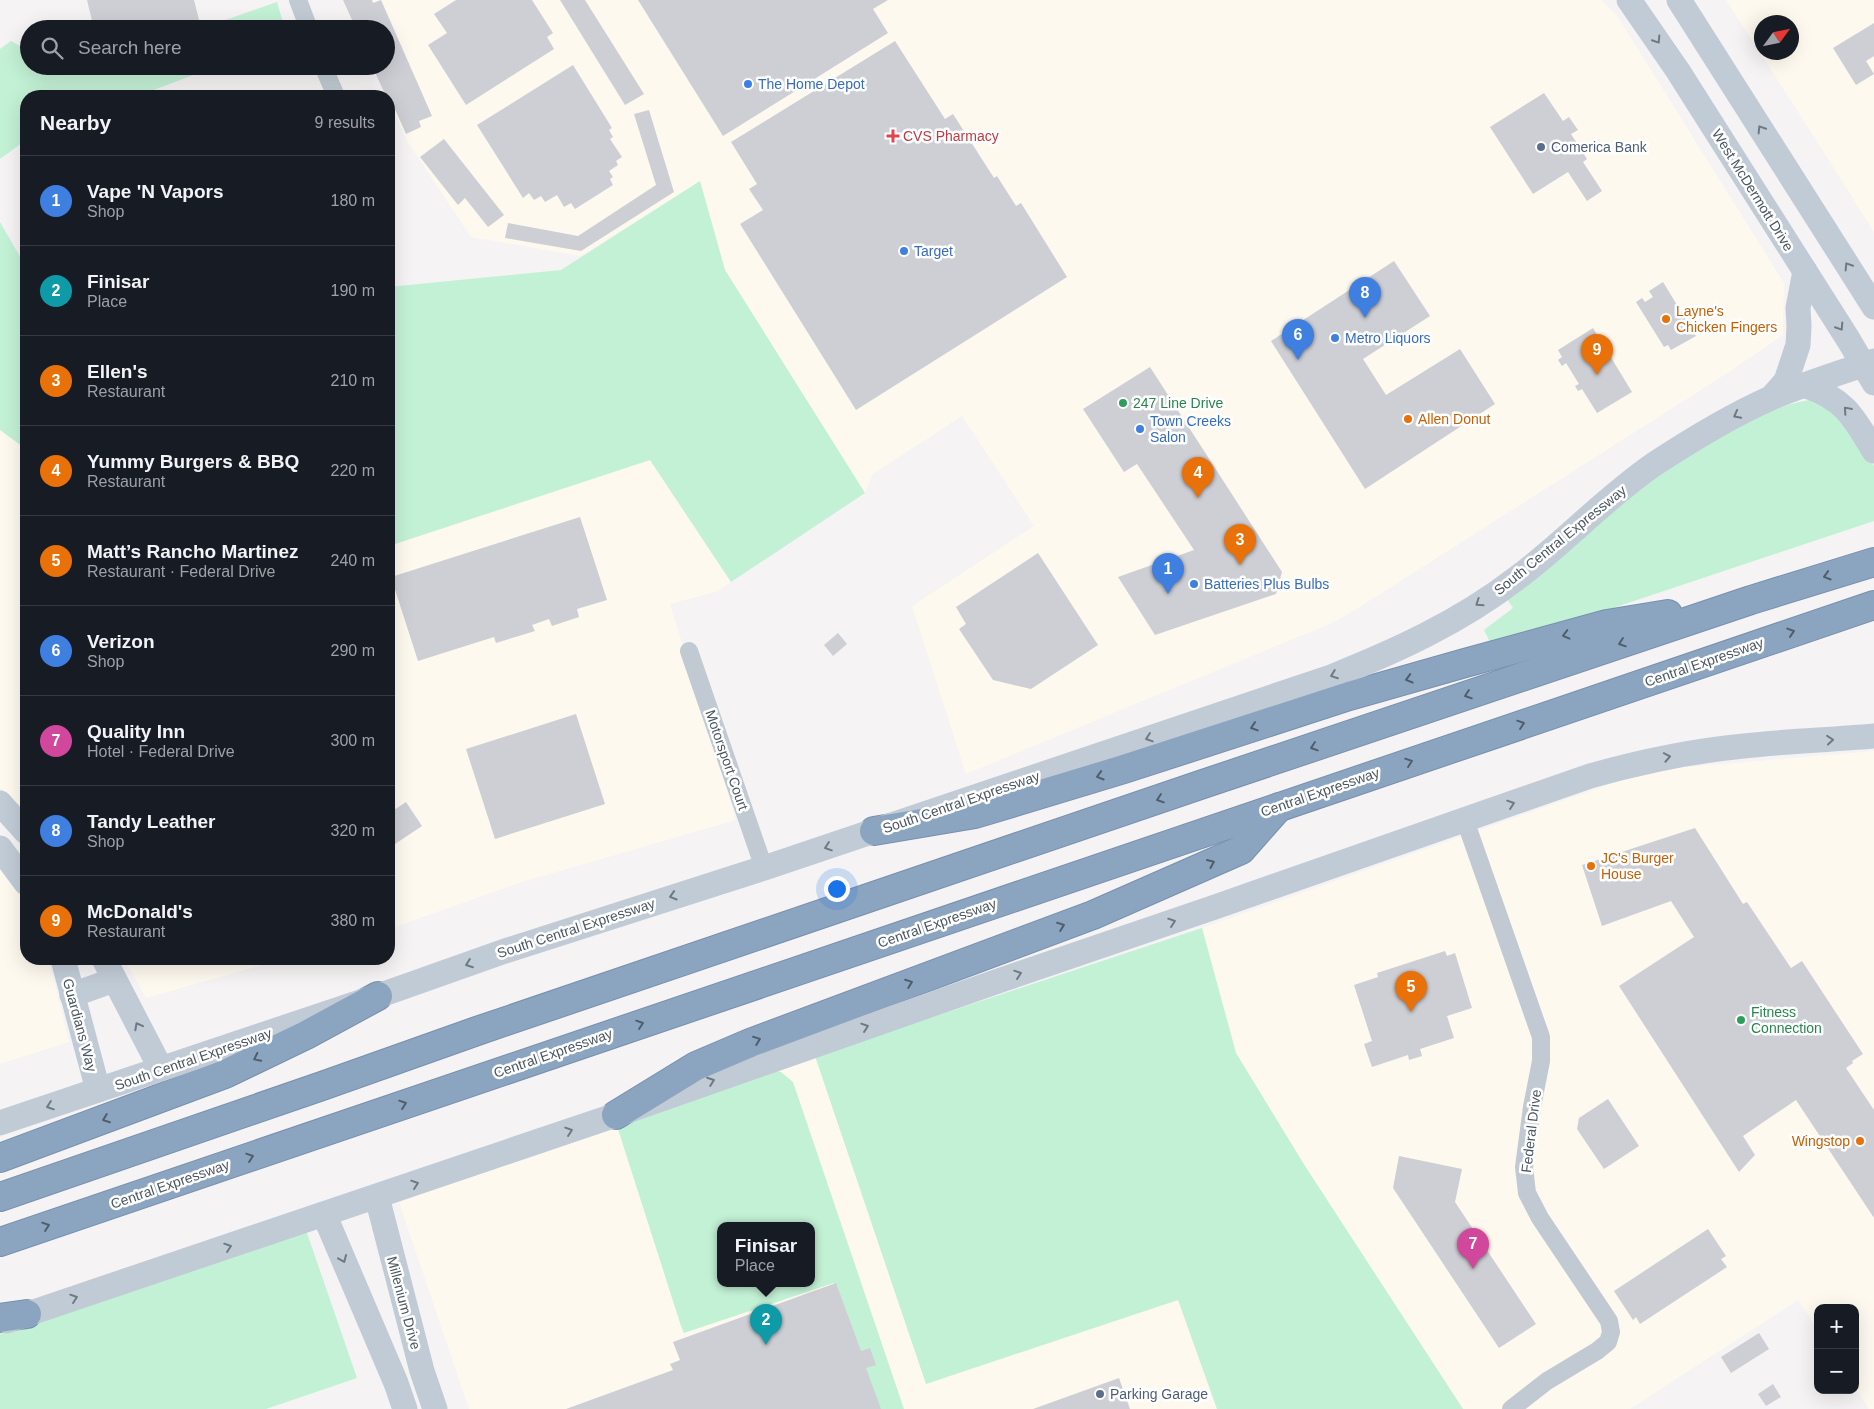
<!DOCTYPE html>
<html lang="en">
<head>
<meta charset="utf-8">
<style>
  :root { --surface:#171b24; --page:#20242c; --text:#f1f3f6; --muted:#9ea1a6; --line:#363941; --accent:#8c9099 }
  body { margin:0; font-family:Arial,sans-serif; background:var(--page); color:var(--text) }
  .controls { position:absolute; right:15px; bottom:15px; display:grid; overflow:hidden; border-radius:10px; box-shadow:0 5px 20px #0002 }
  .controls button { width:45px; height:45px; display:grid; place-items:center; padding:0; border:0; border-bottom:1px solid var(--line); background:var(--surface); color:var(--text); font:25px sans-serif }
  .compass { position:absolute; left:1754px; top:15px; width:45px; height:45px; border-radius:50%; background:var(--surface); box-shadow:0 5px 20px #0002; rotate:57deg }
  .you { position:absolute; left:836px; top:888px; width:18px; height:18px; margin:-12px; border:4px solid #fff; border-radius:50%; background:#1a73e8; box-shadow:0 0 0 8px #1a73e833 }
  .badge { display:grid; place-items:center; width:32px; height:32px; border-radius:50%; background:var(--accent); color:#fff; font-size:16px; font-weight:700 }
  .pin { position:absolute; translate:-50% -41px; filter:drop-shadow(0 1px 2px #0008) }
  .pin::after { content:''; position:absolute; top:26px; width:18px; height:15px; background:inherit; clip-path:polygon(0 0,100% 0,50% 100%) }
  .popup { position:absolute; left:717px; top:1222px; width:98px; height:65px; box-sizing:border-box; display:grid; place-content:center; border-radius:10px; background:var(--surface); filter:drop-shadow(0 1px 4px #0005); font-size:16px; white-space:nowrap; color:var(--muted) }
  .popup b { font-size:19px; color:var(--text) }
  .popup::after { content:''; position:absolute; left:50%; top:100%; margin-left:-10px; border:10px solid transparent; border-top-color:var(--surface) }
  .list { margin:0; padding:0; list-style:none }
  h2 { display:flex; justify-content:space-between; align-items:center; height:65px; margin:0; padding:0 20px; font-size:21px }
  h2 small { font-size:16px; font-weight:400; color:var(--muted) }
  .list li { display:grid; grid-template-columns:32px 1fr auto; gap:15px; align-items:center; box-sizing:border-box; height:90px; padding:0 20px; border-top:1px solid var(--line) }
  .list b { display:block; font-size:19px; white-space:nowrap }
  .list p { margin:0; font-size:16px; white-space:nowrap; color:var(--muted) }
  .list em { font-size:16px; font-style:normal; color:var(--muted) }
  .icon { flex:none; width:28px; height:28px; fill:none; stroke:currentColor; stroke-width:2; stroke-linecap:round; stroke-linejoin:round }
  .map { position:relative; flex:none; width:1874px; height:1409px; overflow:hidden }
  .search { position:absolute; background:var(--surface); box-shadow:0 5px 20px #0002; left:20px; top:20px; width:375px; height:55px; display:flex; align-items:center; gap:12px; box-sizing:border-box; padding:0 18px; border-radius:28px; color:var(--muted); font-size:19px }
  .panel { position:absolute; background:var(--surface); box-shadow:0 5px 20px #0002; left:20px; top:90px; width:375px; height:875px; border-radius:20px }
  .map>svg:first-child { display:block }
</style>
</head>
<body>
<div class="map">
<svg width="1874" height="1409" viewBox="0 0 1874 1409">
  <rect width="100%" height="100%" fill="#f5f3f3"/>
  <g fill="#fdf9ef" fill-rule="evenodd">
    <path d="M343,0h1258l15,14 168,269 -1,52 -54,37 -371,236 -26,15 -366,151 -54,-168 122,-80 -72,-110 -89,58 -8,19 -140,-223 -25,-89 -119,75 -110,-19 -64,-96 -18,-40v-5h-3l-13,-30h13v-37h-31z"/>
    <path d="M1726,0h148v232l-56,-89zM1762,22h30v30h-30z"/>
    <path d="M0,430l26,19v367l-26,-28z"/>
    <path d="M650,460l81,122 -13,9 -48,13 66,216 -214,62 -133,47v-383z"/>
    <path d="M1874,751v658h-5l-14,-22v-79h-37v22l-20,-30 -168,109h-167l-158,-243 -69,-113 -34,-125 448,-158z"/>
    <path d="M0,864l13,13 13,25v57h23l20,83 -69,22z"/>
    <path d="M124,959h159l-137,39z"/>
    <path d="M815,1056l111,328 252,-84 39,109h-748l-70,-207 217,-79zM721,1226h90v58h-90z"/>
  </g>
  <g fill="#c3f1d5" fill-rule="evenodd">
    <path d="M277,2l8,27h-85z"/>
    <path d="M11,41l18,10v15h26l14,8 22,-8h126l-79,30h-112v44l-26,19v-110z"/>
    <path d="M700,181l25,89 140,223 -134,89 -81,-122 -261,86v-259l172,-17z"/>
    <path d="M0,222l26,45v182l-26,-19z"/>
    <path d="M1818,399l23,12 33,55v55l-381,127 -9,-18 29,-22 -6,-9c71,-60 140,-124 222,-168 28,-15 57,-29 89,-32z"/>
    <path d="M1202,928l34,125 69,113 158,243h-246l-39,-109 -252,84 -111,-328z"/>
    <path d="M772,1070l9,2 12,10 111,327h-27l-43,-126 -150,50 -3,-7 -65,-203zM721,1226h90v58h-90z"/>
    <path d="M297,1232l10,1 50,145 -91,31h-266v-75z"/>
  </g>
  <g fill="#cdcfd5">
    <path d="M87,0h107l5,20 -34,9h-71z"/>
    <path d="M343,0h29l1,3 8,-3 51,116 -13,5 2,6 -15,7 -12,-27 -3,1 -2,-12h-3l-14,-30h14v-37h-30z"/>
    <path d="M456,0h76l21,33 -6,4 7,12 -88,56 -38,-60 19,-12 -13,-19z"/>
    <path d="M560,0h25l59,94 -19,11z"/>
    <path d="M638,0h250l-15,9 15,24 -165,103z"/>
    <path d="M1874,23v33l-8,5 8,13 -18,11 -23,-37z"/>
    <path d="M895,41l50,78 8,-5 41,64 3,-2 19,30 5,-3 46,74 -211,133 -116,-186 23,-14 -14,-21 8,-5 -26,-42z"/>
    <path d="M573,65l39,63 -3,2 4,7 -3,2 12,18 -6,4 2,4 -9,6 4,6 -3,2 3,6 -38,24 -4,-6 -7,4 -7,-12 -12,7 -4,-6 -7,4 -5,-7 -6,5 -46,-73z"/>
    <path d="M1544,93l19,28 6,-4 9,13 -7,4 16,25 -4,3 19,29 -15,10 -19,-29 -35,22 -43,-67z"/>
    <path d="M649,110l25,82 -93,59 -76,-13 3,-15 70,13 78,-51 -22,-71z"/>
    <path d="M444,139l60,76 -16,12 -23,-29 -7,7 -38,-48z"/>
    <path d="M1394,261l36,55 -67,43 23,36 74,-46 35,55 -130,85 -94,-148z"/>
    <path d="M1663,282l33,54 -25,14 -3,-5 -4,2 -28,-45 6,-4 3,4 8,-5 -4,-6z"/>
    <path d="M1593,328l39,64 -35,21 -15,-24 -4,2 -3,-5 4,-2 -13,-21 -4,3 -4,-6 4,-3 -4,-7z"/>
    <path d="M1150,367l132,205 -6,22 -121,41 -37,-58 76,-27 -57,-86 -13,8 -41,-63z"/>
    <path d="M580,517l27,83 -30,9 2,8 -27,9 -3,-7 -17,6 3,6 -39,12 -2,-6 -76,24 -27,-84z"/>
    <path d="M1038,553l60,92 -67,44 -38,-9 -34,-51 7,-5 -10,-17z"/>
    <path d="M838,633l9,11 -14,12 -9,-11z"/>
    <path d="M576,714l29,90 -110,35 -29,-90z"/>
    <path d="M389,802l5,8 12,-8 16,24 -33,22z"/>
    <path d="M1695,828l48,76 4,-2 44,66 11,-7 61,93 -11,7 1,2 -7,5 28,42v108l-78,-118 -53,36 12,19 -16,17 -120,-186 75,-49 -23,-36 -69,25 -20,-61z"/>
    <path d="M1445,951l2,5 8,-3 17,55 -25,8 7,22 -34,11 2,7 -13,4 -1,-5 -36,12 -8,-23 8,-3 -18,-56 24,-8 -1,-4z"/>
    <path d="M1608,1099l31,47 -35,23 -27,-40 2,-11z"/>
    <path d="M1399,1156l63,13 -7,33 81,122 -37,24 -106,-160z"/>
    <path d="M1708,1229l18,27 -5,3 6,8 -87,57 -4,-7 -3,3 -19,-29z"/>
    <path d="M836,1283l25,68 9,-3 6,17 -10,3 15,41h-315l107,-39 -3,-6 10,-4 -7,-18z"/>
    <path d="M1759,1333l10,16 -38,24 -10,-16z"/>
    <path d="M1119,1378l11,31h-97z"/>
    <path d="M1773,1384l8,13 -15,9 -8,-12z"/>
  </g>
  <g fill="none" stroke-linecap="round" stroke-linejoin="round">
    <defs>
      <g id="highway">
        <path d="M874,831l101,-17 149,-45 225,-73 116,-33 142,-39 61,-10"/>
        <path d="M616,1115l80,-49 54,-23 343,-128 148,-65 38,-43"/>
        <path d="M0,1158l225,-84 81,-39 72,-39"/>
        <path d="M0,1197l322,-111 155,-55 726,-247 548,-184 123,-38"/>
        <path d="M0,1242l1874,-637"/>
        <path d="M0,1318l27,-4"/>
      </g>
    </defs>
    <use href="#highway" stroke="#7690ad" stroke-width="30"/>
    <g stroke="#c1cad2" stroke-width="18">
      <path d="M298,0l11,29"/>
      <path d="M323,66l13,30"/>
      <path d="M689,651l75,217"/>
      <path d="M1465,820l76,217v24l-9,46 -8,60 3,26 13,25 69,103 2,11 -3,10 -11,9 -50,30 -36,28"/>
    </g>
    <g stroke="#c1cbd6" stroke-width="25">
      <path d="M1629,0l49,71 170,268 26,44"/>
      <path d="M1679,0l195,307"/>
      <path d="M1806,386c39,13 48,32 68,65"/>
      <path d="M1772,397l14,-16 12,-36 1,-19 -1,-18 7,-37"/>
      <path d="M0,803l26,29"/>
      <path d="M0,848l26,35"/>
      <path d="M63,959l35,131"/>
      <path d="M104,959l57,110"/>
      <path d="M72,995l42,-15"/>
      <path d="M0,1123l378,-127 127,-45 259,-83 567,-191c65,-26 129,-55 186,-99 47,-35 87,-79 136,-113 38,-25 77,-49 118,-67 33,-14 69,-25 103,-37"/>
      <path d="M377,1197l45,174 13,38"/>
      <path d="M324,1214l72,169 9,26"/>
      <path d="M7,1321l609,-206 388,-136 211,-72 375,-131c50,-14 101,-25 154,-30 43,-5 87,-6 130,-10"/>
    </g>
    <use href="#highway" stroke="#8ba5c1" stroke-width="28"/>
  </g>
  <defs><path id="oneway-chevron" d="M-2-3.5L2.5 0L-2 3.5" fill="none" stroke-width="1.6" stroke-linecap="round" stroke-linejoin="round" transform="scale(1.25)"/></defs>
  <g stroke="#6e7984">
    <use href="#oneway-chevron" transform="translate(1657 40) rotate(57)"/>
    <use href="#oneway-chevron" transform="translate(1761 129) rotate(-122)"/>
    <use href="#oneway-chevron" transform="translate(1848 266) rotate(-122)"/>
    <use href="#oneway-chevron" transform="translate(1840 327) rotate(57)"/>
    <use href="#oneway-chevron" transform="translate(1847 410) rotate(-131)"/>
    <use href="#oneway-chevron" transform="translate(1737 415) rotate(152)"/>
    <use href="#oneway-chevron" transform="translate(1479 603) rotate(146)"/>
    <use href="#oneway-chevron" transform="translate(1334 675) rotate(159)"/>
    <use href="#oneway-chevron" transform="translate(1149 738) rotate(161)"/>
    <use href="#oneway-chevron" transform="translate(1830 740) rotate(-5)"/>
    <use href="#oneway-chevron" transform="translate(1667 757) rotate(-11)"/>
    <use href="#oneway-chevron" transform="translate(1511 804) rotate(-19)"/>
    <use href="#oneway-chevron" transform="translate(828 847) rotate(161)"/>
    <use href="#oneway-chevron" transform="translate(673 896) rotate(163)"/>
    <use href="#oneway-chevron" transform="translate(1172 922) rotate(-19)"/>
    <use href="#oneway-chevron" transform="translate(469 964) rotate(160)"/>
    <use href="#oneway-chevron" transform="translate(1018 974) rotate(-19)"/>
    <use href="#oneway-chevron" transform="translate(138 1026) rotate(-118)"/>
    <use href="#oneway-chevron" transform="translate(865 1027) rotate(-19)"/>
    <use href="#oneway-chevron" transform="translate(711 1081) rotate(-20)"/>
    <use href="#oneway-chevron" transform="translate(50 1106) rotate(161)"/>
    <use href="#oneway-chevron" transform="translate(569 1131) rotate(-19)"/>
    <use href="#oneway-chevron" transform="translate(415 1184) rotate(-19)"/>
    <use href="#oneway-chevron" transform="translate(228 1247) rotate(-19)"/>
    <use href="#oneway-chevron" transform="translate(343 1259) rotate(67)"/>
    <use href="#oneway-chevron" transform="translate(74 1298) rotate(-19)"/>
  </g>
  <g stroke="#505e6b">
    <use href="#oneway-chevron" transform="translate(1827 576) rotate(163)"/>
    <use href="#oneway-chevron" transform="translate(1791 632) rotate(-18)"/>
    <use href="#oneway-chevron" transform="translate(1566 635) rotate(165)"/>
    <use href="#oneway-chevron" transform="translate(1622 643) rotate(161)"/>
    <use href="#oneway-chevron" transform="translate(1409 679) rotate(164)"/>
    <use href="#oneway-chevron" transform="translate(1468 695) rotate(161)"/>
    <use href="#oneway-chevron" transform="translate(1521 724) rotate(-19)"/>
    <use href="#oneway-chevron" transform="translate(1254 727) rotate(162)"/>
    <use href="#oneway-chevron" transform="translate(1314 747) rotate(161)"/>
    <use href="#oneway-chevron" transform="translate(1409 762) rotate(-19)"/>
    <use href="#oneway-chevron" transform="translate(1100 776) rotate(163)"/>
    <use href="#oneway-chevron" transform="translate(1160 799) rotate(161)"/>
    <use href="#oneway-chevron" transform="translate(1211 863) rotate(-24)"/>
    <use href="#oneway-chevron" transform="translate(1061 926) rotate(-21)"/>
    <use href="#oneway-chevron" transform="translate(909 983) rotate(-21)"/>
    <use href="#oneway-chevron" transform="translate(640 1024) rotate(-19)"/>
    <use href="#oneway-chevron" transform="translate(757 1040) rotate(-21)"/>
    <use href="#oneway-chevron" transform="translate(257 1058) rotate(154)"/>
    <use href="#oneway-chevron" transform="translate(403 1104) rotate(-19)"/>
    <use href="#oneway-chevron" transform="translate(106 1119) rotate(159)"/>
    <use href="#oneway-chevron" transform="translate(250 1157) rotate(-19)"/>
    <use href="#oneway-chevron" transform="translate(46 1226) rotate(-19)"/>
  </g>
  <g fill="#3f7fe0" stroke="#fff" stroke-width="2">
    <circle cx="748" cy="84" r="5"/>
    <circle cx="904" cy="251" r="5"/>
    <circle cx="1335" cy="338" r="5"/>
    <circle cx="1140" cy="429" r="5"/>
    <circle cx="1194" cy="584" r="5"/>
  </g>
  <path fill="#e0444e" stroke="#fff" stroke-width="2" d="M890.5 128.5h5v5h5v5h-5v5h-5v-5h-5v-5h5z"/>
  <g fill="#5c6f8a" stroke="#fff" stroke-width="2">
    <circle cx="1541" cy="147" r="5"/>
    <circle cx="1100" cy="1394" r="5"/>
  </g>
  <g fill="#e8710a" stroke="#fff" stroke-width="2">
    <circle cx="1666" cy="319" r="5"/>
    <circle cx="1408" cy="419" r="5"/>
    <circle cx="1591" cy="866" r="5"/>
    <circle cx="1860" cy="1141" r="5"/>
  </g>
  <g fill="#2e9e5b" stroke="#fff" stroke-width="2">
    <circle cx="1123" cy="403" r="5"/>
    <circle cx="1741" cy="1020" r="5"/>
  </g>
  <g text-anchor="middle" stroke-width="5" stroke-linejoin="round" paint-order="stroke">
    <g font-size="14" fill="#366cbe" stroke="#fff" text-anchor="start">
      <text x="758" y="89">The Home Depot</text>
      <text x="914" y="256">Target</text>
      <text x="1345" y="343">Metro Liquors</text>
      <text x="1150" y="426">Town Creeks<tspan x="1150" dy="16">Salon</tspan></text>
      <text x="1204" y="589">Batteries Plus Bulbs</text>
    </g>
    <g font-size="14" fill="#be3a42" stroke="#fff" text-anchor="start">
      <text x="903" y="141">CVS Pharmacy</text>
    </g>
    <g font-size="14" fill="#4e5e75" stroke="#fff" text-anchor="start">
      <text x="1551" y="152">Comerica Bank</text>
      <text x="1110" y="1399">Parking Garage</text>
    </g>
    <g font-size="14" fill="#4a5661" stroke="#fff">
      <text transform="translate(1753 190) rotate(58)" y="5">West McDermott Drive</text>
      <text transform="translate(1560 540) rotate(-39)" y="5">South Central Expressway</text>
      <text transform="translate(1704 662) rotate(-19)" y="5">Central Expressway</text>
      <text transform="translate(727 760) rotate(71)" y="5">Motorsport Court</text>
      <text transform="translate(1320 792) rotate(-19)" y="5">Central Expressway</text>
      <text transform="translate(961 802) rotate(-19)" y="5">South Central Expressway</text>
      <text transform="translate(937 923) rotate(-19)" y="5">Central Expressway</text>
      <text transform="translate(576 928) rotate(-18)" y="5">South Central Expressway</text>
      <text transform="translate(80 1025) rotate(75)" y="5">Guardians Way</text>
      <text transform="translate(553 1053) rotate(-19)" y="5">Central Expressway</text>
      <text transform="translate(193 1059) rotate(-19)" y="5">South Central Expressway</text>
      <text transform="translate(1531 1131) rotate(-83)" y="5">Federal Drive</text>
      <text transform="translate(170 1184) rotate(-19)" y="5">Central Expressway</text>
      <text transform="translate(404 1303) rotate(75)" y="5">Millenium Drive</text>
    </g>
    <g font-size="14" fill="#c56008" stroke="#fff" text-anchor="start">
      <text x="1676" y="316">Layne's<tspan x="1676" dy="16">Chicken Fingers</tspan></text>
      <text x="1418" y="424">Allen Donut</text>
      <text x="1601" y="863">JC's Burger<tspan x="1601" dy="16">House</tspan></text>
      <text x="1850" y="1146" text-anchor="end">Wingstop</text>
    </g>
    <g font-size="14" fill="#27864d" stroke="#fff" text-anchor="start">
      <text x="1133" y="408">247 Line Drive</text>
      <text x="1751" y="1017">Fitness<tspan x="1751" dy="16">Connection</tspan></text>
    </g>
  </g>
</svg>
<div class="controls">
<button>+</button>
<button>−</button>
</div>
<svg class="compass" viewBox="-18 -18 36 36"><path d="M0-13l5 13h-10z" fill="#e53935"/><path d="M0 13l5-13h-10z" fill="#9ea1a6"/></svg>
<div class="you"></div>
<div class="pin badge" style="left:1168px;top:594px;background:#3f7fe0">1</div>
<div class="pin badge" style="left:766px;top:1345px;background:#0f9aa8">2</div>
<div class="popup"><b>Finisar</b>Place</div>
<div class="pin badge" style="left:1240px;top:565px;background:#e8710a">3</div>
<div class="pin badge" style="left:1198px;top:498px;background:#e8710a">4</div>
<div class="pin badge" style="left:1411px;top:1012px;background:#e8710a">5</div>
<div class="pin badge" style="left:1298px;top:360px;background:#3f7fe0">6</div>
<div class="pin badge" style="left:1473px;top:1269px;background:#d1479c">7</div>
<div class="pin badge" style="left:1365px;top:318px;background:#3f7fe0">8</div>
<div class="pin badge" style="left:1597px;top:375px;background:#e8710a">9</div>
<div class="search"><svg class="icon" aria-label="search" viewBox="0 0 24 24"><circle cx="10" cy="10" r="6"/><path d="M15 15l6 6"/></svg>Search here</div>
<section class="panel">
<h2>Nearby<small>9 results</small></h2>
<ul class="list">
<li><span class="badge" style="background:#3f7fe0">1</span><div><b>Vape 'N Vapors</b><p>Shop</p></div><em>180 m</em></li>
<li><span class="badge" style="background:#0f9aa8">2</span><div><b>Finisar</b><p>Place</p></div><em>190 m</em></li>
<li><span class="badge" style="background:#e8710a">3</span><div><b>Ellen's</b><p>Restaurant</p></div><em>210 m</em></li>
<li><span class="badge" style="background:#e8710a">4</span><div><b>Yummy Burgers &amp; BBQ</b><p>Restaurant</p></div><em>220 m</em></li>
<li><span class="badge" style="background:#e8710a">5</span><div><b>Matt’s Rancho Martinez</b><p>Restaurant · Federal Drive</p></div><em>240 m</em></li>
<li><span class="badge" style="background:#3f7fe0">6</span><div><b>Verizon</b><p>Shop</p></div><em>290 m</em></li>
<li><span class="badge" style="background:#d1479c">7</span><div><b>Quality Inn</b><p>Hotel · Federal Drive</p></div><em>300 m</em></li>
<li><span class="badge" style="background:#3f7fe0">8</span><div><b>Tandy Leather</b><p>Shop</p></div><em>320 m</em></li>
<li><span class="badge" style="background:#e8710a">9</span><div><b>McDonald's</b><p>Restaurant</p></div><em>380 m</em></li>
</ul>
</section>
</div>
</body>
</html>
